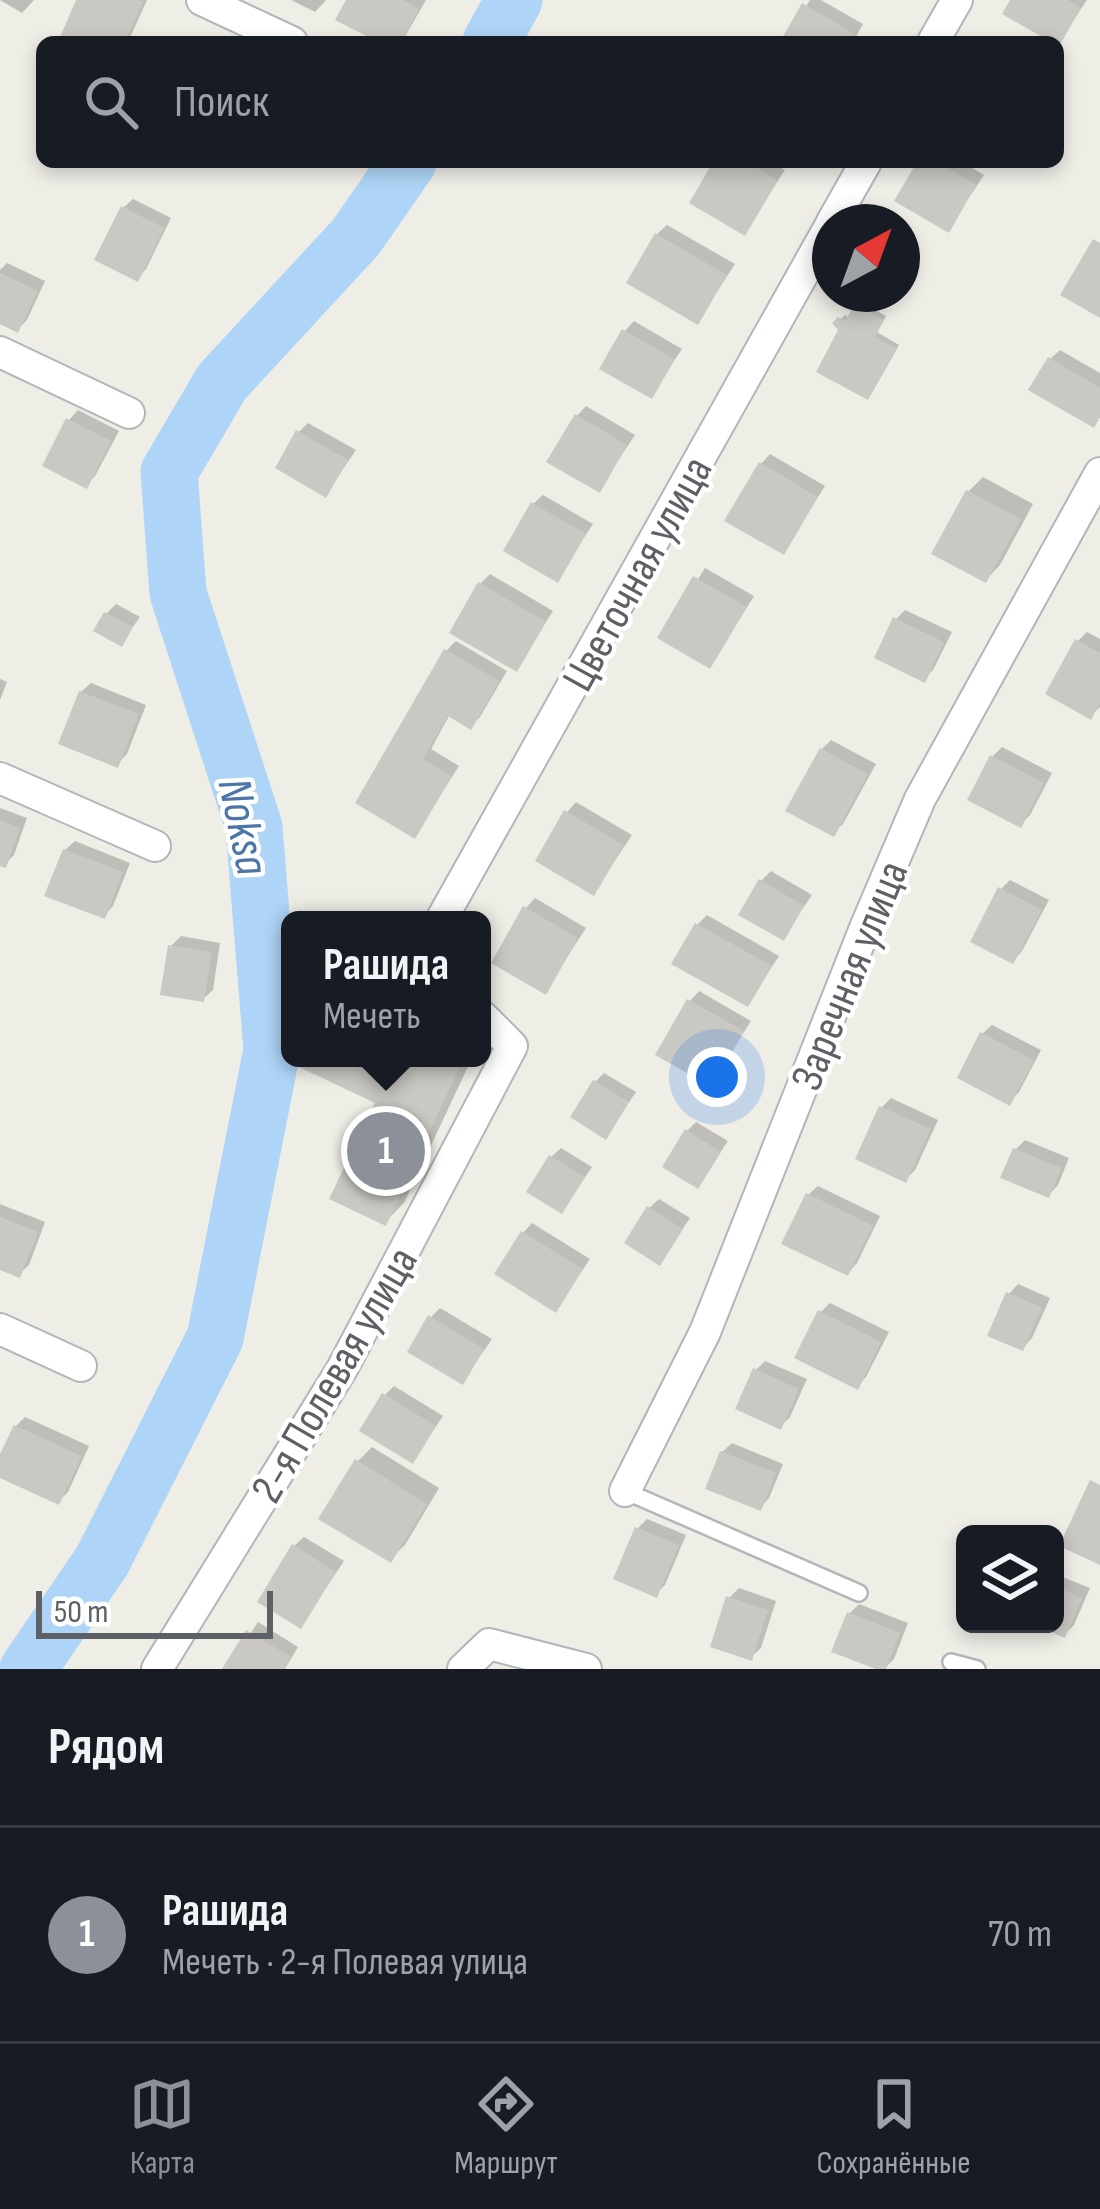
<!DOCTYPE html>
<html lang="ru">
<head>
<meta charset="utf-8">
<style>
  :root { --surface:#171b24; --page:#242831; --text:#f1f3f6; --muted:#9ea1a6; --line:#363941; --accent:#8c9099 }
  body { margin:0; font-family:"Sofia Sans Condensed",sans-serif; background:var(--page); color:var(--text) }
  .controls { position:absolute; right:36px; bottom:36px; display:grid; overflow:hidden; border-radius:18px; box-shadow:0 6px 18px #0003 }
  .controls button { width:108px; height:108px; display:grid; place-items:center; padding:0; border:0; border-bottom:3px solid var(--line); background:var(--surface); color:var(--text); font:60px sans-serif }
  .compass { position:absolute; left:812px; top:204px; width:108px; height:108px; border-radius:50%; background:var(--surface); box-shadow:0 6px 18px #0003; rotate:41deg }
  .scale { position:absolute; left:36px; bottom:30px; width:237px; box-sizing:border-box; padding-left:12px; border:6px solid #5d6065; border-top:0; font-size:33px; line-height:42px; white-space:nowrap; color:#5d6065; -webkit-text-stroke:9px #fff; paint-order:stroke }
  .you { position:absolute; left:717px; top:1077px; width:42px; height:42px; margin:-30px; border:9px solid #fff; border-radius:50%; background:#1a73e8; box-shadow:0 0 0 18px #1a73e833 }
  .badge { display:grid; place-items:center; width:78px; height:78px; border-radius:50%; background:var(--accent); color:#fff; font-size:39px; font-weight:700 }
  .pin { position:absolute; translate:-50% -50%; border:6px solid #fff; box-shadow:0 3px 12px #0006 }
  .popup { position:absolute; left:281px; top:911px; width:210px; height:156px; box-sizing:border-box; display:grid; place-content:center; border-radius:18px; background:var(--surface); filter:drop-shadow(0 3px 9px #0005); font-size:39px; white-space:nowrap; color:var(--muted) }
  .popup b { font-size:45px; color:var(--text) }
  .popup::after { content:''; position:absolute; left:50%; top:100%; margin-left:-24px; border:24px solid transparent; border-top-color:var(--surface) }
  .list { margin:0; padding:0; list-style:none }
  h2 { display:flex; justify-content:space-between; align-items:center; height:156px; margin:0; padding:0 48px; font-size:51px }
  h2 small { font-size:39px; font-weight:400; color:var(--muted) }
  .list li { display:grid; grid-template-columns:78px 1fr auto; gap:36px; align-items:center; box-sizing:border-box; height:216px; padding:0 48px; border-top:3px solid var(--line) }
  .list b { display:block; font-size:45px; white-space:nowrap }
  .list p { margin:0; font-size:39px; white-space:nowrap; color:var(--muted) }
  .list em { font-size:39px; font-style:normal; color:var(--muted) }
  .icon { flex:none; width:66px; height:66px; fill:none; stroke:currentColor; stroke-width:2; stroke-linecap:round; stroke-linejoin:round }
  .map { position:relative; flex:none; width:1100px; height:1669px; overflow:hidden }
  .search { position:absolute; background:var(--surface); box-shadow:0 6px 18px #0003; left:36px; right:36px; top:36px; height:132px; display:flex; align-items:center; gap:30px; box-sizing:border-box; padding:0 42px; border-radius:18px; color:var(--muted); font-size:45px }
  .sheet { height:372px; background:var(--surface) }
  nav { display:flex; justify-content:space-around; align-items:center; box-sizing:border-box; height:168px; border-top:3px solid var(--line); background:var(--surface); font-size:33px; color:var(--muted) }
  nav a { display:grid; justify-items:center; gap:6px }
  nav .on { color:var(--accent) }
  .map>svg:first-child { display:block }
</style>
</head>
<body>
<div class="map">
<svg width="1100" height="1669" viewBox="0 0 1100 1669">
  <rect width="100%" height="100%" fill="#eeede6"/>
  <g fill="#0003">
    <path d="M0,0h34l-12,13z"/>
    <path d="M79,0h68l-19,42h-67z"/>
    <path d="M291,0h35l-11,12z"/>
    <path d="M349,0h77l-24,42h-17z"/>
    <path d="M810,0h11l42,24 -10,18h-69z"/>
    <path d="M1014,0h73l-29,43z"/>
    <path d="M716,162h56l13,8 -41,62z"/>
    <path d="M920,162h42l22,13 -36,54z"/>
    <path d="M133,199l38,19 -25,51 -9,9 -14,-70z"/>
    <path d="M667,225l68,39 -37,57 -41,-87z"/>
    <path d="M7,263l38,18 -18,39 -9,9 -18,-8v-51z"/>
    <path d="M861,302l25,14 -9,16 22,13 -27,47 -36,-69 9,-8 5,3z"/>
    <path d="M634,321l48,28 -31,46 -26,-64z"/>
    <path d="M1060,350l40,23v44l-7,7 -43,-65z"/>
    <path d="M586,406l49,29 -36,54 -22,-73z"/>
    <path d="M78,410l41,21 -24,45 -9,9 -17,-65z"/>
    <path d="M308,423l48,27 -30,44 -27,-62z"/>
    <path d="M770,454l55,32 -42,66 -22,-88z"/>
    <path d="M983,477l50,27 -33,61 -14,15 -18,-88z"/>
    <path d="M543,495l50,29 -36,55 -24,-75z"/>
    <path d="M705,568l49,28 -44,70 -49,-29z"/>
    <path d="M490,574l63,37 -37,58 -36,-85z"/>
    <path d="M116,604l24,13 -19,26 -15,-29z"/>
    <path d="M905,610l47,22 -19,38 -9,9 -28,-60z"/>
    <path d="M1087,632l13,7v68l-10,9 -12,-75z"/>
    <path d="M456,641l51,30 -27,46 -9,9 -21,-12 -19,35 28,17 -44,69 -56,-33 87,-151z"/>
    <path d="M0,679l7,3 -7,18z"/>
    <path d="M91,683l55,22 -19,49 -10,10 -36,-72z"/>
    <path d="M831,740l45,24 -33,60 -10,9 -11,-84z"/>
    <path d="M1002,747l50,26 -22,42 -10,10 -28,-68z"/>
    <path d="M576,802l56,33 -38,57 -27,-80z"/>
    <path d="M0,808l27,10 -13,37 -9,9 -5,-2z"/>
    <path d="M75,841l55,22 -17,43 -9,10 -39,-66z"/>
    <path d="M771,871l41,24 -29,42 -22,-56z"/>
    <path d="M1010,880l39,20 -27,51 -9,10 -12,-72z"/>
    <path d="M535,898l51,30 -41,63 -19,-83z"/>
    <path d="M707,915l72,41 -31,47 -51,-78z"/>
    <path d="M181,936l39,7 -7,47 -10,9 -32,-53z"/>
    <path d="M699,991l52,30 -40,63 -21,-83z"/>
    <path d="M992,1025l49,25 -22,42 -9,10 -28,-68z"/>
    <path d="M307,1058h165l-68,145 -19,19 -6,-120z"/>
    <path d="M604,1073l32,19 -30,44 -11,-54z"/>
    <path d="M891,1098l47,22 -23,50 -9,9 -24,-72z"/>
    <path d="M696,1122l32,19 -30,44 -11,-54z"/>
    <path d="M1025,1140l44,18 -11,27 -9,10 -34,-45z"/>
    <path d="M561,1148l31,19 -30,44 -11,-54z"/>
    <path d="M818,1186l62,30 -23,47 -9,10 -40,-78z"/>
    <path d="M659,1199l31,19 -30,44 -11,-54z"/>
    <path d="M0,1204l45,18 -16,43 -10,9 -19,-7z"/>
    <path d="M532,1223l58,36 -34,50 -33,-76z"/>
    <path d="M1018,1284l32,14 -18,40 -9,10 -14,-54z"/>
    <path d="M830,1303l59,29 -23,45 -9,9 -36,-74z"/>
    <path d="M440,1308l52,31 -30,43 -31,-65z"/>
    <path d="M765,1361l42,18 -17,38 -9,9 -25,-56z"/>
    <path d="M394,1386l49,30 -30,44 -28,-65z"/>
    <path d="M25,1417l64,29 -21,46 -10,10 -58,-27v-14l16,-35z"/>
    <path d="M732,1443l51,21 -14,34 -9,10 -38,-56z"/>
    <path d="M372,1447l67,41 -34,57 -15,14 -32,-98z"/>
    <path d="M647,1519l39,16 -21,50 -9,9 -18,-66z"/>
    <path d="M304,1537l40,24 -43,64 -7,-79z"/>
    <path d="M1055,1574l35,14 -16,37 -9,9 -25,-10h15z"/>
    <path d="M739,1588l37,13 -15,47 -10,9 -22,-59z"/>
    <path d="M859,1604l49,19 -14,36 -10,10 -35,-55z"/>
    <path d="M258,1622l40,25 -13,22h-59z"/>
  </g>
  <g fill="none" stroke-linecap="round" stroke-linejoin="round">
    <g stroke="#aed5f7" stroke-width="57">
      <path d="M491,42l23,-42"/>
      <path d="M28,1669l74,-108 113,-223 57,-288 -18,-223 -76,-234 -9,-121 53,-90 134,-145 52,-75"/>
    </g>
  </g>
  <g fill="#cac8c2">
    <path d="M76,0h62l5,2 -18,40h-67z"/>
    <path d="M346,0h57l16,9 -17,33h-24l-43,-22z"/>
    <path d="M1010,0h58l13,8 -23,40v-6h-7l-49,-28z"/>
    <path d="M802,3l54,32 -5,7h-71z"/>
    <path d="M713,162h34l31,18 -33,56 -56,-33z"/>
    <path d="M917,162h20l39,23 -27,48 -55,-32z"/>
    <path d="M121,206l43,22 -26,54 -44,-22z"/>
    <path d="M655,233l72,42 -29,50 -72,-42z"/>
    <path d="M1093,239l7,4v75l-40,-23z"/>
    <path d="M0,273l38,18 -20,42 -18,-9z"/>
    <path d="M855,304l29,16 -9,17 22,12 -29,51 -52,-28 22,-42 -6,-7 6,-6 7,4z"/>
    <path d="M622,329l53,30 -23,40 -53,-30z"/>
    <path d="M1048,357l52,31v29l-6,11 -66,-38z"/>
    <path d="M575,414l52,31 -27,48 -54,-31z"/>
    <path d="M66,418l45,23 -24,48 -45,-23z"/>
    <path d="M296,430l52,30 -22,38 -51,-30z"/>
    <path d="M759,462l59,35 -34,58 -60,-34z"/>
    <path d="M966,490l55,29 -35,64 -55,-29z"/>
    <path d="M531,502l55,32 -28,49 -55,-32z"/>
    <path d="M693,576l54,31 -37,62 -53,-31z"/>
    <path d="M478,582l68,40 -29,50 -68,-39z"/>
    <path d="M104,612l29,15 -11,20 -29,-16z"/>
    <path d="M893,617l51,25 -19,41 -51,-25z"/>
    <path d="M1075,639l25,14v50l-9,17 -46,-26z"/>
    <path d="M444,649l56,32 -29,49 -23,-14 -25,43 29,17 -37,63 -60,-36z"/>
    <path d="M79,691l60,23 -21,54 -60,-24z"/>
    <path d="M820,748l48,26 -34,63 -49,-26z"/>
    <path d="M990,755l54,28 -23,45 -54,-28z"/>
    <path d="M564,810l60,35 -30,51 -59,-35z"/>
    <path d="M0,820l20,8 -14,40 -6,-2z"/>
    <path d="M63,849l60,23 -18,47 -61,-23z"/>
    <path d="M759,879l45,27 -20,35 -46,-26z"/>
    <path d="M998,887l44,23 -29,54 -43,-22z"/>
    <path d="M523,906l55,32 -32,57 -55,-32z"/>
    <path d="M695,923l77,43 -24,41 -77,-43z"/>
    <path d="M168,945l44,7 -8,50 -44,-7z"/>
    <path d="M687,999l57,32 -32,56 -57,-32z"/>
    <path d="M980,1032l54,28 -24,46 -53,-28z"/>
    <path d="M303,1058h144l14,6 -75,162 -57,-27 46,-96 -76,-36z"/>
    <path d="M593,1080l36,22 -23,38 -36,-23z"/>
    <path d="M879,1106l52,23 -25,54 -51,-24z"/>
    <path d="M685,1129l36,23 -23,37 -36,-22z"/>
    <path d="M1013,1148l48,20 -12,30 -49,-20z"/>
    <path d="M549,1155l36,22 -23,37 -36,-22z"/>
    <path d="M806,1193l67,33 -25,50 -67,-32z"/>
    <path d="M647,1206l36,23 -23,37 -36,-23z"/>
    <path d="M0,1217l38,15 -18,46 -20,-8z"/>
    <path d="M521,1231l62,38 -27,44 -62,-39z"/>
    <path d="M1006,1292l36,15 -19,44 -36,-15z"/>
    <path d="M818,1310l63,32 -23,48 -64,-32z"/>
    <path d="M428,1315l56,34 -21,36 -56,-33z"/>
    <path d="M753,1368l46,21 -18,41 -46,-21z"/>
    <path d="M382,1393l54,33 -23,38 -54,-33z"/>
    <path d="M14,1425l68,31 -23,49 -59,-27v-24z"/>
    <path d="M720,1451l56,22 -15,38 -56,-22z"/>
    <path d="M355,1459l72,45 -36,59 -73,-44z"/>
    <path d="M1090,1480l10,5v80l-41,-19z"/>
    <path d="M635,1527l44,18 -22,53 -44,-19z"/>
    <path d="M292,1544l44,28 -35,57 -44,-27z"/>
    <path d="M1055,1586l27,12 -17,40 -32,-14h22z"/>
    <path d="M726,1596l42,14 -16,51 -42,-14z"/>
    <path d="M847,1612l53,21 -14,36h-10l-45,-17z"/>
    <path d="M246,1630l45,27 -7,12h-62z"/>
  </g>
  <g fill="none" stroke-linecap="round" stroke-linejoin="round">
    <defs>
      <g id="service">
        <path d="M625,1491l234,102"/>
        <path d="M951,1662l26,7"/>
      </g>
      <g id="minor">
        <path d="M202,0l90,42"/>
        <path d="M933,42l24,-42"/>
        <path d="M832,222l34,-60"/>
        <path d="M0,352l129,61"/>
        <path d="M0,778l155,68"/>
        <path d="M441,920l389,-694"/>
        <path d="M0,1329l81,37"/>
        <path d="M625,1491l80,-159 160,-404 55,-129 180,-326"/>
        <path d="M157,1669l185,-300 170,-323 -30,-30"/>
        <path d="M463,1669l26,-25 97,25"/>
      </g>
    </defs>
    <use href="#service" stroke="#b3b5b9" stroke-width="20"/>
    <use href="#minor" stroke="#b3b5b9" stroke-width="34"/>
    <use href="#service" stroke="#fff" stroke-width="15"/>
    <use href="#minor" stroke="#fff" stroke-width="30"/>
  </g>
  <g text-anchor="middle" stroke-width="9" stroke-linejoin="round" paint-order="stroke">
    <g font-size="45" fill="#5d6065" stroke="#fff">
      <text transform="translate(636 573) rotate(-61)" y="16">Цветочная улица</text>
      <text transform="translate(848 975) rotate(-68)" y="16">Заречная улица</text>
      <text transform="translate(333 1374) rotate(-60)" y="16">2-я Полевая улица</text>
    </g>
    <g font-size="48" font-style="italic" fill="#4c76a7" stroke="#fff">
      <text transform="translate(245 826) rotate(78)" y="17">Noksa</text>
    </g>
  </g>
</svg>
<div class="controls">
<button><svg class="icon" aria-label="layers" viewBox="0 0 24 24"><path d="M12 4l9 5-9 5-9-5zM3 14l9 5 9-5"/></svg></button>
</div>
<svg class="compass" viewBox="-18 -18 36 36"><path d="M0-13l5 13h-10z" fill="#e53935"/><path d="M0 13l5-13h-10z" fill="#9ea1a6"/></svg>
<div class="scale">50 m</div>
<div class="you"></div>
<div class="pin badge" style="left:386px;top:1151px">1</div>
<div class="popup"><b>Рашида</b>Мечеть</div>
<div class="search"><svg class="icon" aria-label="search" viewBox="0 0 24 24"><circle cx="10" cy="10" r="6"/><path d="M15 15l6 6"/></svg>Поиск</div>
</div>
<section class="sheet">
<h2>Рядом<small></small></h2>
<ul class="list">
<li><span class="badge">1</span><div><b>Рашида</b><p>Мечеть · 2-я Полевая улица</p></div><em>70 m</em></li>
</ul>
</section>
<nav>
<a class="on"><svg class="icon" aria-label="map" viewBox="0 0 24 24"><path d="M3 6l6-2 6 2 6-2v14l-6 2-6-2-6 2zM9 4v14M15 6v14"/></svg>Карта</a>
<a><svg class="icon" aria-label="directions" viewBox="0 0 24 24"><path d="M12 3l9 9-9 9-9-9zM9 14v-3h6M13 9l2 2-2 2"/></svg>Маршрут</a>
<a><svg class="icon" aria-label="saved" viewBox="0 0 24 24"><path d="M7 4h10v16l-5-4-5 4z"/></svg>Сохранённые</a>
</nav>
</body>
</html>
